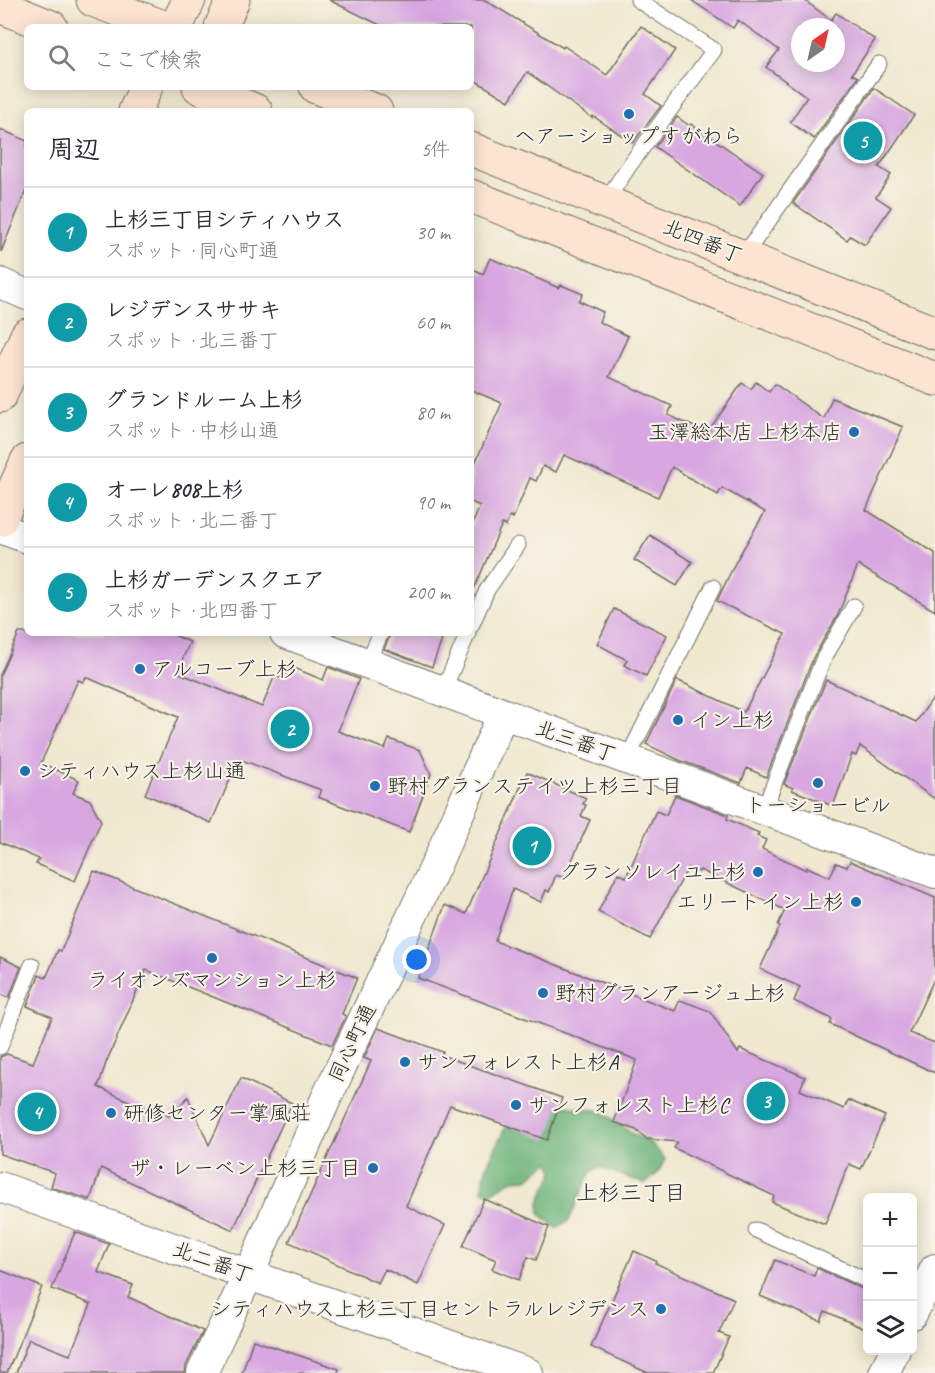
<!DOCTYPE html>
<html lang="ja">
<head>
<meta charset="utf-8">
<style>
  :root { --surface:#fff; --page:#f7f7f7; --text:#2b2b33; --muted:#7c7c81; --line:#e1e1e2; --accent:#111827 }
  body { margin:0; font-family:Caveat,"Klee One",sans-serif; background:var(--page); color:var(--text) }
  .controls { position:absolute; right:18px; bottom:18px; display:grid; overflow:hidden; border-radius:9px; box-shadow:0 3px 15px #0003 }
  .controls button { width:54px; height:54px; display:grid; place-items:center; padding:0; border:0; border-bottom:2px solid var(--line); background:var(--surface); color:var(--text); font:30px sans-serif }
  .compass { position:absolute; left:791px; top:18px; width:54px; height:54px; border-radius:50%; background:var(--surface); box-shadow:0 3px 15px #0003; rotate:34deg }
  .you { position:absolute; left:417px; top:960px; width:21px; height:21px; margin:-15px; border:4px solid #fff; border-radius:50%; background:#1a73e8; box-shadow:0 0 0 9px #1a73e833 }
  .badge { display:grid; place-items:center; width:39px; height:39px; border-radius:50%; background:var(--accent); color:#fff; font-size:20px; font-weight:700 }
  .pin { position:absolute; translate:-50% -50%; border:3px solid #fff; box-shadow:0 2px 6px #0006 }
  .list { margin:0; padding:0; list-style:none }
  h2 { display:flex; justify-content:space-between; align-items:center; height:78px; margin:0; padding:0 24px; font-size:26px }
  h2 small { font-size:20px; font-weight:400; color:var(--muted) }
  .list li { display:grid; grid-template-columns:39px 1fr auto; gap:18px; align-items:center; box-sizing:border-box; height:90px; padding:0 24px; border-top:2px solid var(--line) }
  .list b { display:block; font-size:22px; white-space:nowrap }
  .list p { margin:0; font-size:20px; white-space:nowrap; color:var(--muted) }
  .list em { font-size:20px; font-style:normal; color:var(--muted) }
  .icon { flex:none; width:33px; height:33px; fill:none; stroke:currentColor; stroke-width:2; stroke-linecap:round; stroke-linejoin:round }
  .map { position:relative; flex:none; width:935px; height:1373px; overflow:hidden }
  .search { position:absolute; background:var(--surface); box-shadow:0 3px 15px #0003; left:24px; top:24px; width:450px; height:66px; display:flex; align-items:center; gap:15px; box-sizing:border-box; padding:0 21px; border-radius:9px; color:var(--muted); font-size:22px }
  .panel { position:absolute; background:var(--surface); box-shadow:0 3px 15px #0003; left:24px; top:108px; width:450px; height:528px; border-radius:9px }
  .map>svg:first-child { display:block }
</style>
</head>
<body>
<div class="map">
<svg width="935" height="1373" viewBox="0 0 935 1373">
  <rect width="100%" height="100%" fill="#f7f3e8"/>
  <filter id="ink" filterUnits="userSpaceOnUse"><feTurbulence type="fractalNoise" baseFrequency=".0167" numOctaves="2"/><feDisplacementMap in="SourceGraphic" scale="12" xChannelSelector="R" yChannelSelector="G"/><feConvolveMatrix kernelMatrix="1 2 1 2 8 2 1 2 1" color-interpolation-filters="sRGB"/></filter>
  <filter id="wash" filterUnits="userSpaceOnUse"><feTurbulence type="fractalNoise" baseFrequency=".008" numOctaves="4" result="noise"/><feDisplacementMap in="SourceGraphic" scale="24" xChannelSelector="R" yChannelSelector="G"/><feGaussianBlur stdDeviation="1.35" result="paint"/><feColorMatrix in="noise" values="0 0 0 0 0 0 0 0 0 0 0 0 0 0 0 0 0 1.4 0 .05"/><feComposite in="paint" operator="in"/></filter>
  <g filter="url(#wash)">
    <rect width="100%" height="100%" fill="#f0e8cf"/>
    <path fill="#6cb379" stroke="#4c6f52" stroke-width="1.5" d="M559,1105l42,6 30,22 20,10 14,16 -7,14 -13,11 -46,-17 -9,6 -21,47 -12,8 -17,-14 -1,-12 15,-31 -4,-9 -12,8 -10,9 -16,1 -21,13 -9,-2 4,-23 20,-42 27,8z"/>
    <g id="blocks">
      <g fill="#d8a7e1" fill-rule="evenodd">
        <path d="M329,0h156l78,48 1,-2 43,29 34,-49 34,24 -30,44 16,12 -28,37 -40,-27 -1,2 -65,-46 -18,29 -38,-23v-51h-87z"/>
        <path d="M691,0h113l27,20 5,-7 39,27 -23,34 6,3 -44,62 -24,-17 17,-25 -41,-30 13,-17 -41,-30 -5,8zM800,27h36v36h-36z"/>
        <path d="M874,88l40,27 -35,52 12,8 -15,22 15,10 -26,38 -15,-9 -3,4 -54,-37z"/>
        <path d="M677,117l13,9 1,-2 72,49 -23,33 -85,-59z"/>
        <path d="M0,129l27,12v47l-26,64z"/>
        <path d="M490,258l69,30 2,-3 22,9 -4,7 24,11 -4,10 29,14 -19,41 63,29 -4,9 39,18 35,-50 9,6 5,-7 13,10 6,-8 49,35 8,-21 71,29 -37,83 69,43v58l-77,-46 -20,50 -24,41 -48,121 -19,-9 -6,15 -62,-23 -33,-16 31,-64 67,32 41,-78 -68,-33 19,-40 29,-49 -43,-24 -4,7 -46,-28 -14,30 -94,-42 -8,17 -13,-6 -7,15 -6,-3 -17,40 -3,-2 -4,10 -4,-2 -31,72v-68l9,-22 -9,-4v-30l31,-69 -31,-13v-122l12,6z"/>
        <path d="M650,535l42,27 -15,24 -43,-26z"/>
        <path d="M614,609l53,26 -21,41 -22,-11 3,-5 -30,-16z"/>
        <path d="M19,633h150l21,9 -13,30 85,35 13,-32 5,3 2,-6 7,3 3,-8 31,13 5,-13 31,12 -21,52 47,18 4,-10 31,11 11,24 -22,58 -91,-35 3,-7 -82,-31 -28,64 -66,-29 33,-77 -92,-40 -3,5 -5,-2 -37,83 38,17 -6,13 17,7 11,21 -26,60 -39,-17 3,-5 -39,-17v-167z"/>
        <path d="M391,633h33l18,7 -10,27 -48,-18z"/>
        <path d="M826,680l90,42 19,-27v104l-75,-53 -4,10 -4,-2 -19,52 -41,-16 1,-2 -9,-4z"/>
        <path d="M527,772l59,26 -3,6 3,1 -5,11 9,4 -26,58 -8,-3 -7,17 -3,-2 -5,12 -28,-13 -18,52 180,70 5,-11 30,11 28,42 2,-4 65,28 -5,13 44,19 4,-9 37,16 -24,53 -12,-5 -24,60 -53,-22 2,-6 -100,-48 3,-6 -30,-3 -11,-9 -22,-8 23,-62 -219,-82 27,-73 21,9z"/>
        <path d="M675,795l53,20 -1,4 32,14 -2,3 9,4 -4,9 44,21 1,-3 23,10 6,-14 11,4 3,-6 85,37v79l-26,56 26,10v30l-105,-49 2,-5 -38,-18 6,-14 -40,-18 20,-43 -2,-1 7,-15 -85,-40 -1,2 -11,-4 -38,71 -52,-27 20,-39 8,4 30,-66 10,4z"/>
        <path d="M94,871l263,107 -15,36 4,2 -14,29 -186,-75 -40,93 -8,24 53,24 1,-3 17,8 19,-19 21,48 32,-67 51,25 -59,127 -132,-62 -11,32 -39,-13 4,-14 -55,-19v-97l7,-3 26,9 19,-46 -25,-11 12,-31 7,3 12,-28 3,1z"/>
        <path d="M0,957l21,10 -12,31 -9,-4z"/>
        <path d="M378,1028l65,24 -2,3 121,43 -15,42 -97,-35 -44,101 39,19 -27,60 -33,-16 -7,14 -89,-41 82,-181 -7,-3z"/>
        <path d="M484,1199l65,28 -13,33 -8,-3 -9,23 -27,-11 4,-9 -33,-14z"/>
        <path d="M75,1232l34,12 -11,28 35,13 -5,12 75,34 -17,35 -1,7h-169l13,-34 41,16 21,-51 -39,-15z"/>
        <path d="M634,1251l22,10 -1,2 79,36 -15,34 10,4 -16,36h-65l-57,-26z"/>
        <path d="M775,1260l39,16 3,-8 50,23v39l-42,-19 -4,10 -61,-25z"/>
        <path d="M0,1270l42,17 -35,86h-7z"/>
        <path d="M253,1340l86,29 -1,4h-96z"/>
      </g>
    </g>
  </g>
  <g filter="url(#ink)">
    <use href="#blocks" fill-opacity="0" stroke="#706d64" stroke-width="1.5"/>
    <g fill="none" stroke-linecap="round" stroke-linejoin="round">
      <defs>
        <g id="lane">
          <path d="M605,202l24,-36 85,-116 -76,-50"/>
          <path d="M743,257l136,-193"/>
          <path d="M471,626l16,-36 31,-45"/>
          <path d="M367,663l14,-30"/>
          <path d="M443,691l25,-58"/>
          <path d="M627,759l86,-172"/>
          <path d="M764,809l59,-149 31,-54"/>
          <path d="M0,1047l32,-82"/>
          <path d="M756,1230l112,51"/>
        </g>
        <g id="street">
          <path d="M0,283l27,12"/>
          <path d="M0,528l27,10"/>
          <path d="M285,633l650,240"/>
          <path d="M0,1187l528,186"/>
          <path d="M912,1314l23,-45"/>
          <path d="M202,1373l54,-115 69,-157 110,-234 68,-153"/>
          <path d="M884,1373l11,-23"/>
        </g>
        <g id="secondary">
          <path d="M93,0l70,27"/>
          <path d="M0,6l51,21"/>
          <path d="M176,27l13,-27"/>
          <path d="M221,27l12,-27"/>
          <path d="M199,87l57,24"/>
          <path d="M316,87l60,24"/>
          <path d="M135,111l11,-24"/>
          <path d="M471,149l464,184"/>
          <path d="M471,196l464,183"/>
          <path d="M0,396l27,-61"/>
          <path d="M0,520l27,-59"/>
        </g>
      </defs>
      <use href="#lane" stroke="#706d64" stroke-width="17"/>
      <use href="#street" stroke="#706d64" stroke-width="32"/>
      <use href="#secondary" stroke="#706d64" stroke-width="35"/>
      <use href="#lane" stroke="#fff" stroke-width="15"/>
      <use href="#street" stroke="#fff" stroke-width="30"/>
      <use href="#secondary" stroke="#fde4d1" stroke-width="33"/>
    </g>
  </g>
  <g fill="#1f6fb2" stroke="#f7f3e8" stroke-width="2">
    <circle cx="629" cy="114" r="6"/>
    <circle cx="854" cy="432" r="6"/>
    <circle cx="140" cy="669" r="6"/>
    <circle cx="678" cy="720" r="6"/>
    <circle cx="25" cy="771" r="6"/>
    <circle cx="818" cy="783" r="6"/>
    <circle cx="375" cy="786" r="6"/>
    <circle cx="758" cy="872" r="6"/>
    <circle cx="856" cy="902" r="6"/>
    <circle cx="212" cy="958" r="6"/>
    <circle cx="543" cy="993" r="6"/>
    <circle cx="405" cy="1062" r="6"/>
    <circle cx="516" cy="1105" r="6"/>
    <circle cx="111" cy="1113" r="6"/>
    <circle cx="373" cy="1168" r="6"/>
    <circle cx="661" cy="1309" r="6"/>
  </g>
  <g text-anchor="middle" stroke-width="4.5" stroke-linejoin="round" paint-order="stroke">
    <g font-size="21" fill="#2b2b2b" stroke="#f7f3e8" text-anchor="start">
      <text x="629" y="143" text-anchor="middle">ヘアーショップすがわら</text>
      <text x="842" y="439" text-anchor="end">玉澤総本店 上杉本店</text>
      <text x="152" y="676">アルコーブ上杉</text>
      <text x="690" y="727">イン上杉</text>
      <text x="37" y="778">シティハウス上杉山通</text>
      <text x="387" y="793">野村グランステイツ上杉三丁目</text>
      <text x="818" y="812" text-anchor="middle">トーショービル</text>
      <text x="746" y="879" text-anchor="end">グランソレイユ上杉</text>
      <text x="844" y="909" text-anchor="end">エリートイン上杉</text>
      <text x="212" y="987" text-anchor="middle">ライオンズマンション上杉</text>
      <text x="555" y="1000">野村グランアージュ上杉</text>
      <text x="417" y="1069">サンフォレスト上杉A</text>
      <text x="528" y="1112">サンフォレスト上杉C</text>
      <text x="123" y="1120">研修センター掌風荘</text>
      <text x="361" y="1175" text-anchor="end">ザ・レーベン上杉三丁目</text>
      <text x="649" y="1316" text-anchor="end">シティハウス上杉三丁目セントラルレジデンス</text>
    </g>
    <g font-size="21" fill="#2b2b2b" stroke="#f7f3e8">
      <text transform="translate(703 241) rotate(22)" y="7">北四番丁</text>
      <text transform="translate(576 741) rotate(20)" y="7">北三番丁</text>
      <text transform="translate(352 1043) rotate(-65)" y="7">同心町通</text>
      <text transform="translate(213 1262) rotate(20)" y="7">北二番丁</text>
    </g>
    <g font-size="22" fill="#2b2b2b" stroke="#f7f3e8">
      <text x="631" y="1200">上杉三丁目</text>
    </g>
  </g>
</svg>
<div class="controls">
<button>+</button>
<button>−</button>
<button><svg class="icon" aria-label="layers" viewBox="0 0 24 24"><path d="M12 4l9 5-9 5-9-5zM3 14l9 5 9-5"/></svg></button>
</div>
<svg class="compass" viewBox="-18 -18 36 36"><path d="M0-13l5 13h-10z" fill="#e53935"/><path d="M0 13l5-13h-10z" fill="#7c7c81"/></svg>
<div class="you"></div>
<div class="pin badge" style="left:532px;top:846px;background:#0f9aa8">1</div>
<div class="pin badge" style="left:290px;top:729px;background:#0f9aa8">2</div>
<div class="pin badge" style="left:766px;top:1101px;background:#0f9aa8">3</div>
<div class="pin badge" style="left:37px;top:1112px;background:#0f9aa8">4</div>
<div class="pin badge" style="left:863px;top:141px;background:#0f9aa8">5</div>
<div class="search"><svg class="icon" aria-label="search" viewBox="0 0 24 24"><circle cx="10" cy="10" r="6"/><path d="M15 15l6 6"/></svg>ここで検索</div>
<section class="panel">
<h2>周辺<small>5件</small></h2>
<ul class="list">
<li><span class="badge" style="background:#0f9aa8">1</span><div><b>上杉三丁目シティハウス</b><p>スポット · 同心町通</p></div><em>30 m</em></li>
<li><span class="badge" style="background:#0f9aa8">2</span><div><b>レジデンスササキ</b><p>スポット · 北三番丁</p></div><em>60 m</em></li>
<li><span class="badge" style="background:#0f9aa8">3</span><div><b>グランドルーム上杉</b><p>スポット · 中杉山通</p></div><em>80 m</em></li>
<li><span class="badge" style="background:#0f9aa8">4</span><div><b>オーレ808上杉</b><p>スポット · 北二番丁</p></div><em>90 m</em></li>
<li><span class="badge" style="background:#0f9aa8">5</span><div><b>上杉ガーデンスクエア</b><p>スポット · 北四番丁</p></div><em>200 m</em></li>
</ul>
</section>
</div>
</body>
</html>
